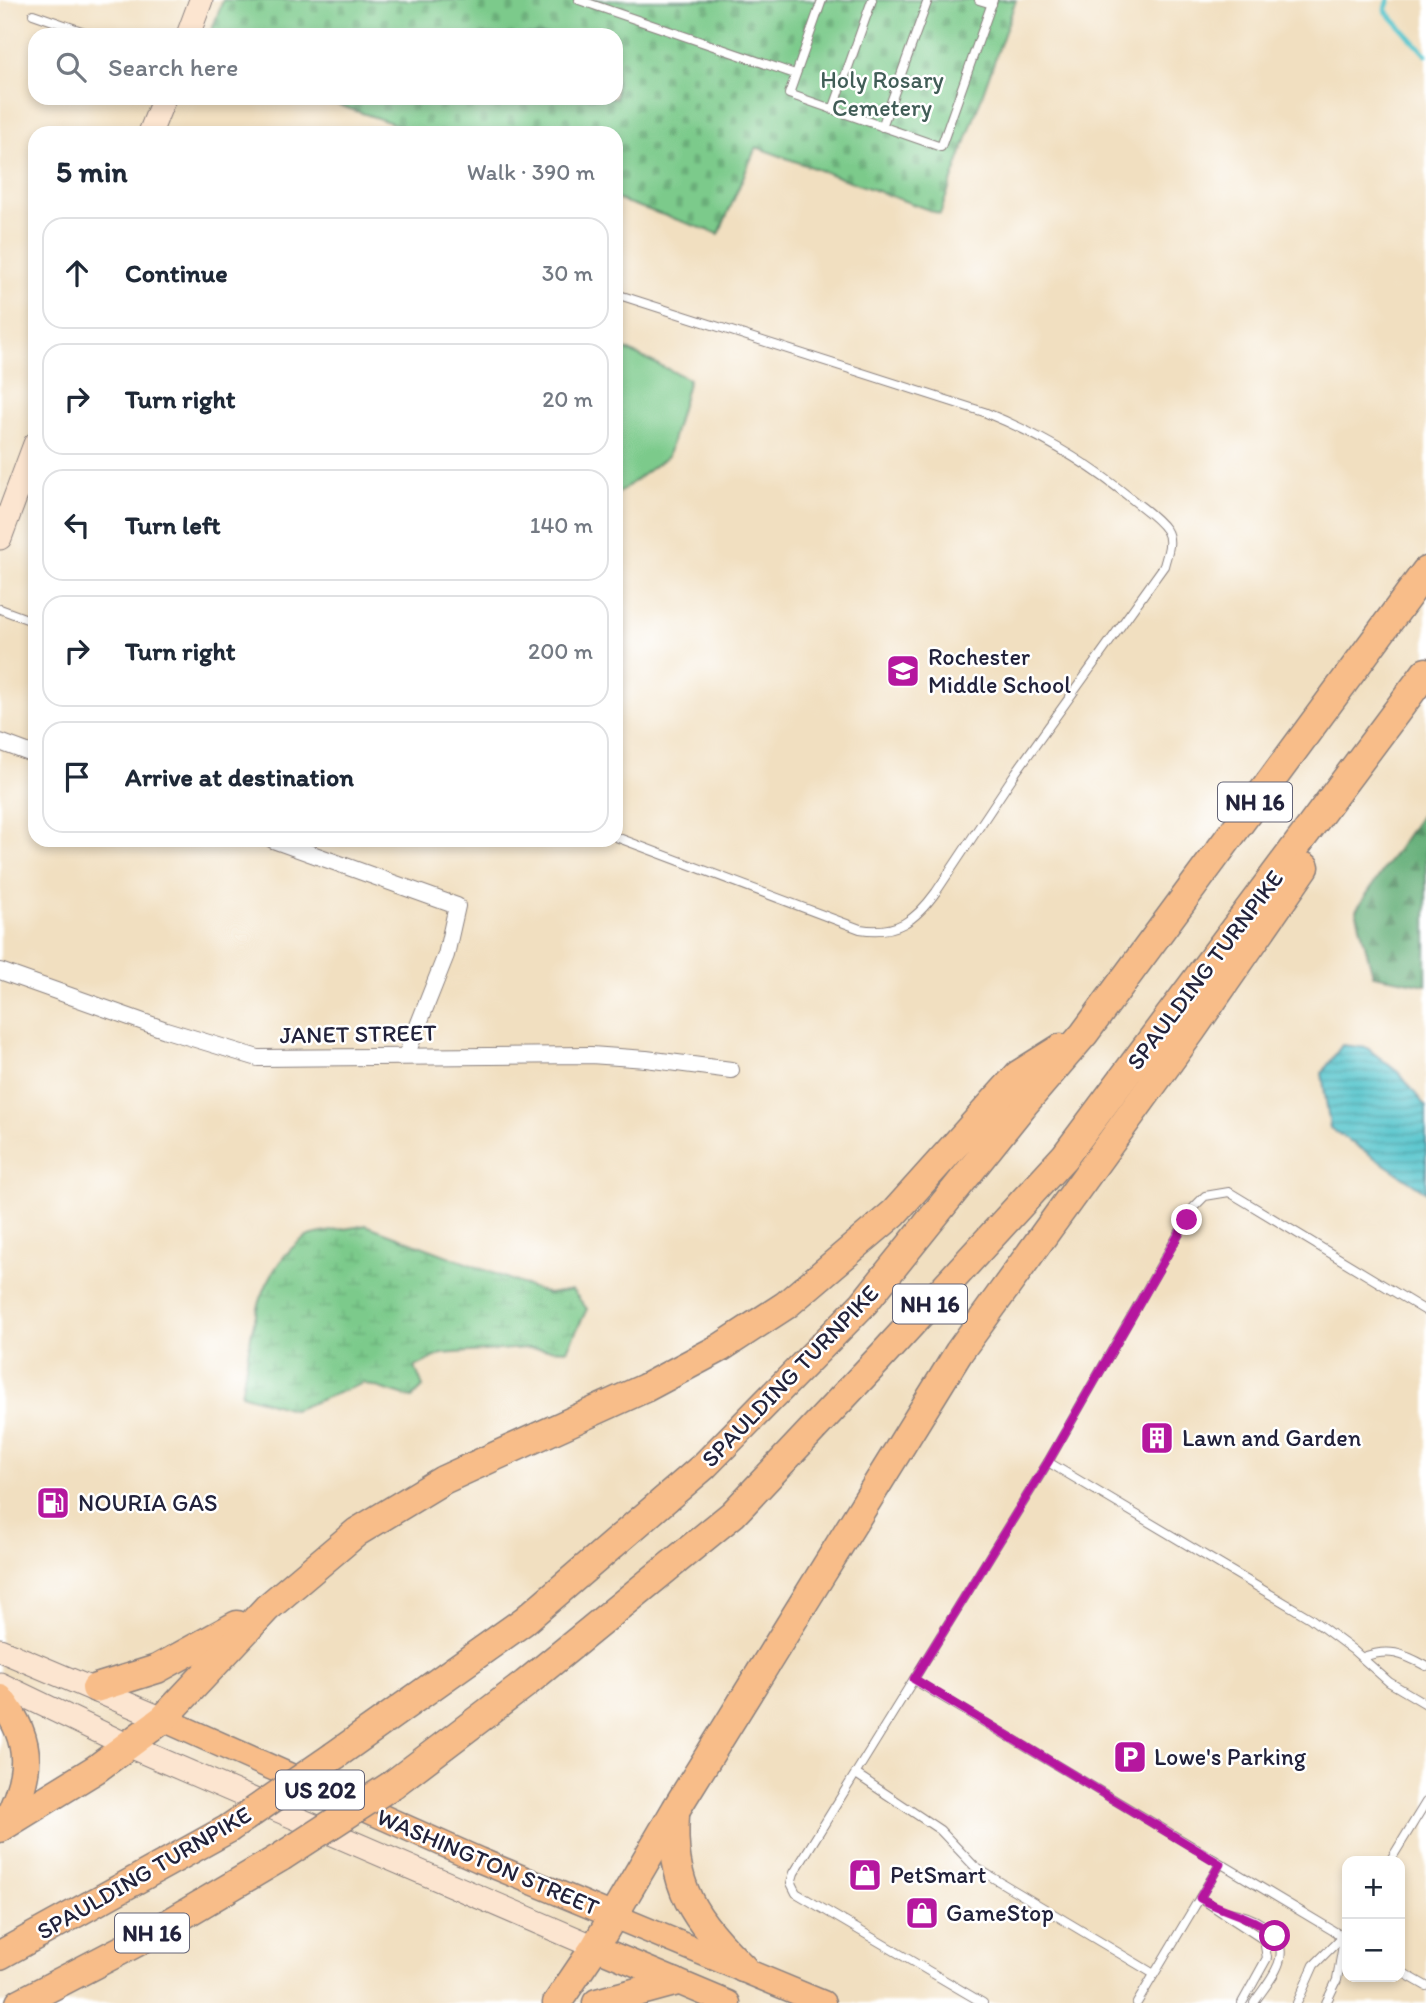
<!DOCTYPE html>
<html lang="en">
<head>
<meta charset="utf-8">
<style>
  :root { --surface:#fff; --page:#f2f2f3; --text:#1f2937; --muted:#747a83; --line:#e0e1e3 }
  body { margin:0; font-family:Itim,sans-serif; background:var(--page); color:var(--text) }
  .controls { position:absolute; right:21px; bottom:21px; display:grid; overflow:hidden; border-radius:14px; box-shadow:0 4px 10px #0003 }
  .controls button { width:63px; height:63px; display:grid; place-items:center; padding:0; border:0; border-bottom:2px solid var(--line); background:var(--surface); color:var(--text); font:35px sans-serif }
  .stop { position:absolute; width:21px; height:21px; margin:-16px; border:5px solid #b5179e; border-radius:50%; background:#fff }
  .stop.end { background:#b5179e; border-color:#fff; box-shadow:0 2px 7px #0008 }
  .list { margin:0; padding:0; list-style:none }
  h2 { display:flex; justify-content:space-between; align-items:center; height:91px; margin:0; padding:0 28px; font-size:30px }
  h2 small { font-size:23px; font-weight:400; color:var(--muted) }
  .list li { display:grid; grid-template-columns:46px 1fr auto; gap:21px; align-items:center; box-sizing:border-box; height:112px; margin:0 14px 14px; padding:0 14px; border:2px solid var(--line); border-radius:21px }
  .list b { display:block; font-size:26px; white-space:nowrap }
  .list em { font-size:23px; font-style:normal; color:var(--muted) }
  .icon { flex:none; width:38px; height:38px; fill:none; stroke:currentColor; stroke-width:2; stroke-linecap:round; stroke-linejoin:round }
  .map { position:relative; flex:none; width:1426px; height:2003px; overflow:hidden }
  .search { position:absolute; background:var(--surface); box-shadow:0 4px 10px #0003; left:28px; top:28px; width:595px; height:77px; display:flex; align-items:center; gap:18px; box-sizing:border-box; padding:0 24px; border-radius:21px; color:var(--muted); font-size:26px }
  .panel { position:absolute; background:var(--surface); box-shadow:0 4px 10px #0003; left:28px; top:126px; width:595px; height:721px; border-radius:21px }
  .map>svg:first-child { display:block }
</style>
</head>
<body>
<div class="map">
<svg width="1426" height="2003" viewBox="0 0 1426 2003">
  <defs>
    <pattern id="forest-firs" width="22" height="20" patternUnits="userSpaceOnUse" patternTransform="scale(1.75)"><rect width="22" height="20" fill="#64ae77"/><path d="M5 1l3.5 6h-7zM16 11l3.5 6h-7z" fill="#528d63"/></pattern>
    <pattern id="wetland-marsh" width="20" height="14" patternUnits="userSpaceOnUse" patternTransform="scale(1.75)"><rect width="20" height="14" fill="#7bca8b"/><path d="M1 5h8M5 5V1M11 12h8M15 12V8" fill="none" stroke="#6aad79"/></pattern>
    <pattern id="cemetery-stones" width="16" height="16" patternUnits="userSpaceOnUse" patternTransform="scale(1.75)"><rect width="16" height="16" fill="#7bca8b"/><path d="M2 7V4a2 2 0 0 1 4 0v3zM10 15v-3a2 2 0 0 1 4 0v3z" fill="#6aad79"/></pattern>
    <pattern id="water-rules" width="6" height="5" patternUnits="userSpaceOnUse" patternTransform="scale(1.75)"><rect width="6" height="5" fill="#59c6cd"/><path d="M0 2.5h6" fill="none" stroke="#49a0a8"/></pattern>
  </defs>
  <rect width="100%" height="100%" fill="#fff"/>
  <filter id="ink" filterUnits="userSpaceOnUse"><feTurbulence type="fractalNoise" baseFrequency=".0143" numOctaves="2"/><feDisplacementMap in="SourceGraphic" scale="14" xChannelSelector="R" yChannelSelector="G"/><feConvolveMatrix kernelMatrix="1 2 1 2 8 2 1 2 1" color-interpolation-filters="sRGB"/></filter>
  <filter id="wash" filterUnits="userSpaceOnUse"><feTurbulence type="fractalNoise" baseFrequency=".00686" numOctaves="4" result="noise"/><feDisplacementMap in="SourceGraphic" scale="28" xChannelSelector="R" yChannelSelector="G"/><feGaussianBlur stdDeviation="1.57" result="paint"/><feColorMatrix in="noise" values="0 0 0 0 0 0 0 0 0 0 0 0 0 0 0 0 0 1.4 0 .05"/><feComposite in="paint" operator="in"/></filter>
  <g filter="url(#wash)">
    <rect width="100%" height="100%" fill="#f1dfc0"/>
    <path fill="url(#forest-firs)" stroke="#436859" stroke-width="2" d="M1426,807v178l-53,-10 -17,-65z"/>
    <path fill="url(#wetland-marsh)" stroke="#4e7663" stroke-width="2" d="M366,1225l182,69 24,-4 15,19 -20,41 -41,-2 -85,6 -26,13 8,20 -11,11 -49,-15 -69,27 -53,-16c10,-53 13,-120 62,-155 9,-7 48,-10 63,-14z"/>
    <path fill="url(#cemetery-stones)" stroke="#4e7663" stroke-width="2" d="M223,0h793l-76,214 -184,-67 -37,87 -103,-35v-66h-195l-103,-35h298v-63h-406z"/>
    <path fill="#7bca8b" stroke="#4e7663" stroke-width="2" d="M616,345l73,34 -21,77 -52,39z"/>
    <path fill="url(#water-rules)" stroke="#3e7484" stroke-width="2" d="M1342,1045l25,3 32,25 27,34v85l-96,-64 -8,-55z"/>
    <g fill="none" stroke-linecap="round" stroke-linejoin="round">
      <path stroke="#59c6cd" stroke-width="5" d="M1389,0l-4,10 41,45"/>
    </g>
  </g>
  <g filter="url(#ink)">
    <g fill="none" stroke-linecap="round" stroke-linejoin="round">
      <defs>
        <g id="lane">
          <path d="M579,0l216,74"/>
          <path d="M822,0l-33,94 152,53 52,-147"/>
          <path d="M979,0l13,4"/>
          <path d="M33,14l60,21"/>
          <path d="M833,110l39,-110"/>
          <path d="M882,127l46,-127"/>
          <path d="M616,294l368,118c55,22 103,50 149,88 11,9 25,18 33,30 7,11 1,24 -2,36l-148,206 -80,120c-21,29 -40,43 -76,37l-244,-92"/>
          <path d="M0,609l35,13"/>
          <path d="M1048,1462l146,-255 11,-11 24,-4 197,119"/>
          <path d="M1363,1657c26,-9 39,-4 63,9"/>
          <path d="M914,1680l433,259"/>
          <path d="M856,1774l84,56 35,37 179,107"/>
          <path d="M1390,1861l36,-59"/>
          <path d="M1200,1898l64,42 3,18 -25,45"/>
          <path d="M1227,1912c23,3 59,18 53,47 -3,15 -18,31 -26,44"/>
          <path d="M1400,1971l26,15"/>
          <path d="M983,2003l-187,-110 -5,-10 3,-10 254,-411 262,156 43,32 36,32 37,22"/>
          <path d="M1137,2003l83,-139"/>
          <path d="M1297,2003l17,-38 33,-33"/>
          <path d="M1326,2003l11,-23 7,-41"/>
        </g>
        <g id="street">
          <path d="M0,742l35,13"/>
          <path d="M273,840l184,66 -11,49 -40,101"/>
          <path d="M0,971l166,59 92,28 333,-3 55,4 85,11"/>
        </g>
        <g id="secondary">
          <path d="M188,35l13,-35"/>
          <path d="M150,133l14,-35"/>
          <path d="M0,538l35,-94"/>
          <path d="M0,1650l163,69"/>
          <path d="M0,1684l129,62 466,201"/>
        </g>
        <g id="primary">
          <path d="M163,1719l316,141 344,143"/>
          <path d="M595,1947l133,56"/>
        </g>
        <g id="highway">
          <path d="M96,1688l61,-19 80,-44"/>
          <path d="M0,1699c35,43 30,78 6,125"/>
          <path d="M334,1756l190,-135 180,-155 160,-163 160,-199 60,-70 342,-463"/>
          <path d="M392,1785l133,-101 208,-170 146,-155 186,-203 361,-484"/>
          <path d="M675,1815c-5,72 19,104 68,153"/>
          <path d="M0,1828l96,-59 67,-50 104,-111 90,-76 86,-52 202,-92 75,-40 66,-43 108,-92 124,-138 43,-27"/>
          <path d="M0,1955l228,-126"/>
          <path d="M20,2003l119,-62 142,-84"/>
          <path d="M557,2003l38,-56 81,-138 283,-457 233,-322 113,-163"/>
          <path d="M597,2003l77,-21"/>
        </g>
      </defs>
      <use href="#lane" stroke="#8a807e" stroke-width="10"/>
      <use href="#street" stroke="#8a807e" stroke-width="18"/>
      <use href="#secondary" stroke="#8a807e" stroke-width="25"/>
      <use href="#primary" stroke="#8a807e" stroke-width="27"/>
      <use href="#highway" stroke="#8a807e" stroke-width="31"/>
      <use href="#lane" stroke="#fff" stroke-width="8"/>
      <use href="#street" stroke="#fff" stroke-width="16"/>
      <use href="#secondary" stroke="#fce5d0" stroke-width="23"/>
      <use href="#primary" stroke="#f8bd89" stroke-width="24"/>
      <use href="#highway" stroke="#f8bd89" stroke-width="28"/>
      <defs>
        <g id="highway-bridge">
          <path d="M228,1829l106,-73"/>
          <path d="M281,1857l111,-72"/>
        </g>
      </defs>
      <use href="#highway-bridge" stroke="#8a807e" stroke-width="31" stroke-linecap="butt"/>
      <use href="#highway-bridge" stroke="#f8bd89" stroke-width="28"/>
    </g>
  </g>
  <g fill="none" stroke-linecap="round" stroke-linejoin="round" filter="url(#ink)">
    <path stroke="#b5179e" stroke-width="9" d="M1187,1220l-139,242 -134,217 306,185 -20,34c25,15 52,17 75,38"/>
  </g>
  <defs>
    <symbol id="school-square" viewBox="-11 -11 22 22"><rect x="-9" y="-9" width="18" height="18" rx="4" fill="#b5179e" stroke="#fff"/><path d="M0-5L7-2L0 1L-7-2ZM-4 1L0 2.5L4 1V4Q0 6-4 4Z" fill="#fff"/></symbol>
    <symbol id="building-square" viewBox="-11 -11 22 22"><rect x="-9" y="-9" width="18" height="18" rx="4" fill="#b5179e" stroke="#fff"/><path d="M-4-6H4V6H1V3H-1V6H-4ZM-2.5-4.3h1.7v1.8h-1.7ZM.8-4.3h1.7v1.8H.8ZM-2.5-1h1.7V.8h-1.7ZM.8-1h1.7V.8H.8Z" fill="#fff"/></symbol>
    <symbol id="fuel-square" viewBox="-11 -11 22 22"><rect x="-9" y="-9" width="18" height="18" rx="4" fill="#b5179e" stroke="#fff"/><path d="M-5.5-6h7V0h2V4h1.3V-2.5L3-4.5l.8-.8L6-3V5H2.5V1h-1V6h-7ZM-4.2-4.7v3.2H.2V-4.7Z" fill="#fff"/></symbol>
    <symbol id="parking-square" viewBox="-11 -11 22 22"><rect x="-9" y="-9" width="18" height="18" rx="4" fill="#b5179e" stroke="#fff"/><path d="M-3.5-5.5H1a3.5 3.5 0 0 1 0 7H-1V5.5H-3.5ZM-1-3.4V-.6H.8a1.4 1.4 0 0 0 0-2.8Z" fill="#fff"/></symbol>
    <symbol id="shop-square" viewBox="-11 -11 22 22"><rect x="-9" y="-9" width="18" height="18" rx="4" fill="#b5179e" stroke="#fff"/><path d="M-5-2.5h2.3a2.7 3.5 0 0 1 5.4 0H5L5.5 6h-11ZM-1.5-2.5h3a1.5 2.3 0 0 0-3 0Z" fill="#fff"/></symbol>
  </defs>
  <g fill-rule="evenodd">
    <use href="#school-square" x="884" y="652" width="38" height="38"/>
    <use href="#building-square" x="1138" y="1419" width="38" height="38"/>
    <use href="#fuel-square" x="34" y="1484" width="38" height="38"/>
    <use href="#parking-square" x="1111" y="1738" width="38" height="38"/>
    <use href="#shop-square" x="846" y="1856" width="38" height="38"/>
    <use href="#shop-square" x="903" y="1894" width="38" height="38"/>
  </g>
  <g text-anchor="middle" stroke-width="5" stroke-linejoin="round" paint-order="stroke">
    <g fill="#fff" stroke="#646476" stroke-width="2">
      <rect x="1218" y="782.5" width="74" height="39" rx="5"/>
      <rect x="893" y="1284.5" width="74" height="39" rx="5"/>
      <rect x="276" y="1770.5" width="88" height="39" rx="5"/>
      <rect x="115" y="1913.5" width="74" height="39" rx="5"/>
    </g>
    <g font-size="23" font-weight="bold" fill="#22223b">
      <text x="1255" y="810">NH 16</text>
      <text x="930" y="1312">NH 16</text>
      <text x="320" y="1798">US 202</text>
      <text x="152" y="1941">NH 16</text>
    </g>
    <g font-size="24" fill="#415d57" stroke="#fff">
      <text x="882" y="88">Holy Rosary<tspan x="882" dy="28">Cemetery</tspan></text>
    </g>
    <g font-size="24" fill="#22223b" stroke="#fff" text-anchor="start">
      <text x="928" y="665">Rochester<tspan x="928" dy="28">Middle School</tspan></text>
      <text x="1182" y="1446">Lawn and Garden</text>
      <text x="78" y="1511">NOURIA GAS</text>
      <text x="1154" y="1765">Lowe's Parking</text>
      <text x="890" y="1883">PetSmart</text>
      <text x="946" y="1921">GameStop</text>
    </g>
    <g font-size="24" fill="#22223b" stroke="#fff">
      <text transform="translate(1205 970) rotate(-53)" y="8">SPAULDING TURNPIKE</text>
      <text transform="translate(358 1034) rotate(-1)" y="8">JANET STREET</text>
      <text transform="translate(790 1376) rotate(-46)" y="8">SPAULDING TURNPIKE</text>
      <text transform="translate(488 1862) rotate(23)" y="8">WASHINGTON STREET</text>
      <text transform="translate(144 1873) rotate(-30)" y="8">SPAULDING TURNPIKE</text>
    </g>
  </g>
</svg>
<div class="controls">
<button>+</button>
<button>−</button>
</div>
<div class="stop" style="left:1275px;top:1936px"></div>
<div class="stop end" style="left:1187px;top:1220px"></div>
<div class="search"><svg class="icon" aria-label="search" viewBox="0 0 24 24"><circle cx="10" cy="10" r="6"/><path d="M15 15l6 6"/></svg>Search here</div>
<section class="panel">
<h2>5 min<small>Walk · 390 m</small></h2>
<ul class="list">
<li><svg class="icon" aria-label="ahead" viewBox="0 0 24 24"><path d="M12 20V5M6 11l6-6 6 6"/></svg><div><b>Continue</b></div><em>30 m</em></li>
<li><svg class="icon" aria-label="right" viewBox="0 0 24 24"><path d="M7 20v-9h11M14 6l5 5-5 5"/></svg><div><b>Turn right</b></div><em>20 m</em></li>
<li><svg class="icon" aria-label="left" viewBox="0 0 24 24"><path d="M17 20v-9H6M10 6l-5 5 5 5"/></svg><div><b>Turn left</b></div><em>140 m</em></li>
<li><svg class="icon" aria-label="right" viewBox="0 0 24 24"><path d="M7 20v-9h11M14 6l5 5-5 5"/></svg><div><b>Turn right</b></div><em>200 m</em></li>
<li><svg class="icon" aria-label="arrive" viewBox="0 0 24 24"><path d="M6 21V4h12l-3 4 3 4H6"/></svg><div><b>Arrive at destination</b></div></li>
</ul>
</section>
</div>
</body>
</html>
